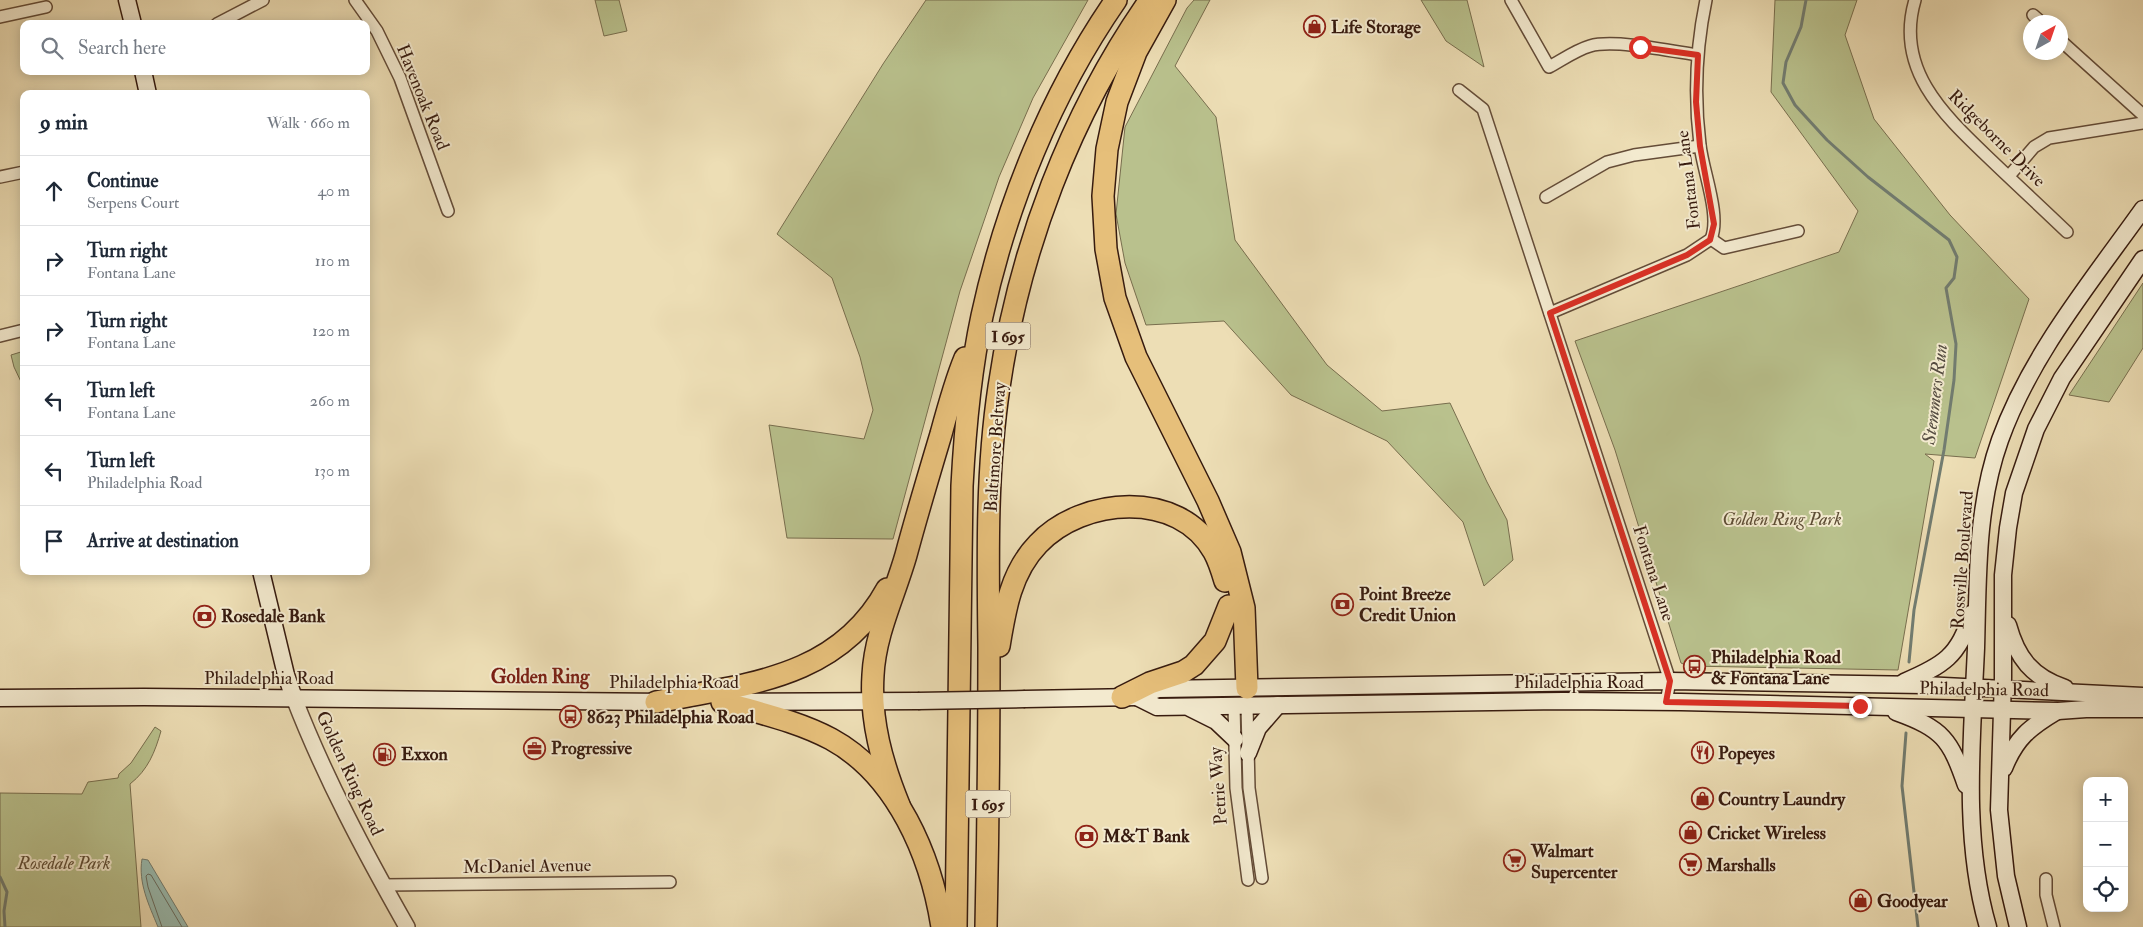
<!DOCTYPE html>
<html lang="en">
<head>
<meta charset="utf-8">
<style>
  :root { --surface:#fff; --page:#f6f6f7; --text:#1f2937; --muted:#747a83; --line:#e0e1e3 }
  body { margin:0; font-family:"IM FELL Double Pica",serif; background:var(--page); color:var(--text) }
  .controls { position:absolute; right:15px; bottom:15px; display:grid; overflow:hidden; border-radius:10px; box-shadow:0 2px 12px #0003 }
  .controls button { width:45px; height:45px; display:grid; place-items:center; padding:0; border:0; border-bottom:1px solid var(--line); background:var(--surface); color:var(--text); font:25px sans-serif }
  .compass { position:absolute; left:2023px; top:15px; width:45px; height:45px; border-radius:50%; background:var(--surface); box-shadow:0 2px 12px #0003; rotate:40deg }
  .stop { position:absolute; width:15px; height:15px; margin:-11px; border:4px solid #d93025; border-radius:50%; background:#fff }
  .stop.end { background:#d93025; border-color:#fff; box-shadow:0 1px 5px #0008 }
  .list { margin:0; padding:0; list-style:none }
  h2 { display:flex; justify-content:space-between; align-items:center; height:65px; margin:0; padding:0 20px; font-size:21px }
  h2 small { font-size:16px; font-weight:400; color:var(--muted) }
  .list li { display:grid; grid-template-columns:32px 1fr auto; gap:15px; align-items:center; box-sizing:border-box; height:70px; padding:0 20px; border-top:1px solid var(--line) }
  .list b { display:block; font-size:19px; white-space:nowrap }
  .list p { margin:0; font-size:16px; white-space:nowrap; color:var(--muted) }
  .list em { font-size:16px; font-style:normal; color:var(--muted) }
  .icon { flex:none; width:28px; height:28px; fill:none; stroke:currentColor; stroke-width:2; stroke-linecap:round; stroke-linejoin:round }
  .map { position:relative; flex:none; width:2143px; height:927px; overflow:hidden }
  .search { position:absolute; background:var(--surface); box-shadow:0 2px 12px #0003; left:20px; top:20px; width:350px; height:55px; display:flex; align-items:center; gap:12px; box-sizing:border-box; padding:0 18px; border-radius:10px; color:var(--muted); font-size:19px }
  .panel { position:absolute; background:var(--surface); box-shadow:0 2px 12px #0003; left:20px; top:90px; width:350px; height:485px; border-radius:10px }
  .map>svg:first-child { display:block }
</style>
</head>
<body>
<div class="map">
<svg width="2143" height="927" viewBox="0 0 2143 927">
  <rect width="100%" height="100%" fill="#eddeb5"/>
  <filter id="stains"><feTurbulence type="fractalNoise" baseFrequency=".004" numOctaves="4"/><feColorMatrix values="0 0 0 0 .2 0 0 0 0 .09 0 0 0 0 .02 0 0 0 .5 -.17"/></filter>
  <radialGradient id="worn" r=".72"><stop offset=".6" stop-color="#630" stop-opacity="0"/><stop offset="1" stop-color="#630" stop-opacity=".3"/></radialGradient>
  <g fill="#b9c18d" stroke="#786e4e">
    <path d="M595,0h24l8,31 -23,5z"/>
    <path d="M926,0h162l-55,98 -34,79 -39,114 -67,248 -106,-1 -18,-113 95,14 9,-29 -13,-53 -28,-79 -55,-44 106,-170z"/>
    <path d="M1194,0h16l-35,66 41,51 19,123 92,125 55,46 68,-8 37,79 20,38 6,40 -29,26 -21,-64 -76,-81 -96,-46 -67,-74 -78,4 -21,-62 -9,-49 9,-87 62,-119z"/>
    <path d="M1421,0h46l17,67 -38,-26z"/>
    <path d="M1775,0h82l-12,35 29,84 76,96 79,84 -54,159 -50,-4 9,7 -36,209 -210,-4 -7,-3 -66,-213 -40,-109 264,-89 19,-41 -87,-119z"/>
    <path d="M2143,283v65l-34,54 -40,-7z"/>
    <path d="M24,351v37l-10,-21 -3,-12z"/>
    <path d="M155,727l6,4c-6,21 -13,39 -31,53l11,143h-141v-134l82,1 6,-12 30,-4 1,-4 12,-11z"/>
  </g>
  <path fill="#99bcb1" stroke="#727c70" d="M142,859l6,1 40,67h-30c-9,-22 -20,-44 -16,-68z"/>
  <g fill="none" stroke-linecap="round" stroke-linejoin="round">
    <path stroke="#686c60" stroke-width="1" d="M162,927l-14,-40 -2,-11 2,-2 3,1 31,52"/>
    <g stroke="#727c70" stroke-width="3">
      <path d="M1806,0l-5,27 -15,35 -3,21 12,22 32,35 41,37 81,63 8,17 -3,21 -8,10 10,56 -2,36 -10,70 -30,160 -5,52"/>
      <path d="M1906,733l-4,53 16,141"/>
      <path d="M0,877l7,15 -3,19 1,16"/>
    </g>
    <defs>
      <g id="minor">
        <path d="M355,0l22,31 23,47 48,133"/>
        <path d="M1511,0l38,67c13,-7 27,-17 41,-21 24,-7 81,5 107,9"/>
        <path d="M1915,0c-21,71 31,117 77,161 25,24 50,47 75,71"/>
        <path d="M2033,15l8,7"/>
        <path d="M0,17l46,-10"/>
        <path d="M217,24l46,-24"/>
        <path d="M2060,40l83,75"/>
        <path d="M1459,90l24,19 187,572 -4,21"/>
        <path d="M2009,176l25,-29 15,-9 94,-15"/>
        <path d="M0,177l24,-5"/>
        <path d="M1546,197l61,-35 27,-7 66,-9"/>
        <path d="M1711,239l13,9 74,-17"/>
        <path d="M1550,313l137,-58 24,-16c10,-24 -8,-67 -11,-94 -6,-48 -4,-97 6,-145"/>
        <path d="M0,336l24,-6"/>
        <path d="M1234,706l2,82 12,92"/>
        <path d="M1247,706l2,82 13,90"/>
        <path d="M2046,879v16l8,32"/>
        <path d="M384,885l286,-3"/>
      </g>
      <path id="tertiary" d="M294,698c31,80 71,155 113,229"/>
      <g id="secondary">
        <path d="M127,0l6,24"/>
        <path d="M143,71l5,23"/>
        <path d="M261,571l25,104 8,23"/>
        <path d="M2008,625c9,33 24,52 57,63"/>
        <path d="M1904,682c38,-16 56,-26 67,-68"/>
        <path d="M1137,697l20,10 406,-6 118,1 377,9 28,-2h57"/>
        <path d="M0,698l144,-1 524,5"/>
        <path d="M1025,699l112,-2 21,-8 512,-8 254,4 219,11"/>
        <path d="M737,702l181,-1"/>
        <path d="M1190,708l26,13 19,18"/>
        <path d="M1896,712c47,17 54,27 70,73"/>
        <path d="M1248,753l10,-25 20,-23"/>
        <path d="M2004,768c12,-30 26,-41 53,-57"/>
        <path d="M1988,927c-26,-89 -16,-187 -12,-279 2,-70 0,-141 24,-208 31,-86 91,-158 143,-231"/>
        <path d="M2018,927l-12,-51 -7,-66 4,-132v-103l5,-47 6,-35 22,-64 26,-51 81,-119"/>
      </g>
      <g id="motorway">
        <path d="M1165,0l-29,52 -19,50 -10,47 -4,47 3,53 9,49 21,59 72,144 22,51 14,56 3,80"/>
        <path d="M999,646c6,-37 12,-74 39,-102 44,-47 141,-55 176,8 5,9 8,19 11,29"/>
        <path d="M1122,697l28,-14 33,-11 11,-7 21,-24 14,-35"/>
        <path d="M656,702c90,-18 182,-23 231,-113"/>
        <path d="M722,702c37,11 75,19 109,37 66,36 100,117 111,188"/>
        <path d="M899,805c-17,-42 -29,-84 -26,-130 2,-42 22,-81 33,-120 11,-41 23,-81 35,-121 7,-26 14,-52 24,-76"/>
        <path d="M956,927l6,-441c3,-57 8,-114 20,-170 24,-111 69,-222 134,-316"/>
        <path d="M986,927c2,-93 3,-187 3,-280 -1,-86 -3,-174 10,-260 20,-137 71,-273 151,-387"/>
      </g>
    </defs>
    <use href="#minor" stroke="#644c38" stroke-width="14"/>
    <use href="#tertiary" stroke="#644c38" stroke-width="18"/>
    <use href="#secondary" stroke="#371b0f" stroke-width="19"/>
    <use href="#motorway" stroke="#371b0f" stroke-width="24"/>
    <use href="#minor" stroke="#f3eacf" stroke-width="11"/>
    <use href="#tertiary" stroke="#f3eacf" stroke-width="15"/>
    <use href="#secondary" stroke="#f3eacf" stroke-width="16"/>
    <use href="#motorway" stroke="#e6bf7a" stroke-width="21"/>
    <defs>
      <path id="secondary-bridge" d="M918,701l107,-2"/>
    </defs>
    <use href="#secondary-bridge" stroke="#371b0f" stroke-width="19" stroke-linecap="butt"/>
    <use href="#secondary-bridge" stroke="#f3eacf" stroke-width="16"/>
  </g>
  <g fill="none" stroke-linecap="round" stroke-linejoin="round">
    <path stroke="#d93025" stroke-width="6" d="M1640,47l58,8 -2,47 4,44 14,78 -4,16 -23,15 -137,58 120,368 -4,21 194,4"/>
  </g>
  <defs>
    <symbol id="shop-ring" viewBox="-11 -11 22 22"><circle r="9.5" fill="#f3eacf" stroke="#8f2418" stroke-width="1.5"/><path d="M-5-2.5h2.3a2.7 3.5 0 0 1 5.4 0H5L5.5 6h-11ZM-1.5-2.5h3a1.5 2.3 0 0 0-3 0Z" fill="#8f2418"/></symbol>
    <symbol id="bank-ring" viewBox="-11 -11 22 22"><circle r="9.5" fill="#f3eacf" stroke="#8f2418" stroke-width="1.5"/><path d="M-6-4H6V4H-6ZM0-2.3a2.3 2.3 0 1 0 0 4.6a2.3 2.3 0 1 0 0-4.6Z" fill="#8f2418"/></symbol>
    <symbol id="bus-ring" viewBox="-11 -11 22 22"><circle r="9.5" fill="#f3eacf" stroke="#8f2418" stroke-width="1.5"/><path d="M-5-6H5V4H4V6H2V4H-2V6H-4V4H-5ZM-3.5-4V0h7V-4ZM-3.5 1.2v1.5H-2V1.2ZM2 1.2v1.5H3.5V1.2Z" fill="#8f2418"/></symbol>
    <symbol id="office-ring" viewBox="-11 -11 22 22"><circle r="9.5" fill="#f3eacf" stroke="#8f2418" stroke-width="1.5"/><path d="M-6-3h4V-5.5h4V-3h4V5H-6ZM-1-4.5V-3h2v-1.5ZM-6 0V1H6V0Z" fill="#8f2418"/></symbol>
    <symbol id="restaurant-ring" viewBox="-11 -11 22 22"><circle r="9.5" fill="#f3eacf" stroke="#8f2418" stroke-width="1.5"/><path d="M-5-6h1v4h1v-4h1v4h1v-4h1v5L-1.5 .5V6h-2V.5L-5-1ZM5-6V6H3V1.5H1.5Q1.5-4 5-6Z" fill="#8f2418"/></symbol>
    <symbol id="fuel-ring" viewBox="-11 -11 22 22"><circle r="9.5" fill="#f3eacf" stroke="#8f2418" stroke-width="1.5"/><path d="M-5.5-6h7V0h2V4h1.3V-2.5L3-4.5l.8-.8L6-3V5H2.5V1h-1V6h-7ZM-4.2-4.7v3.2H.2V-4.7Z" fill="#8f2418"/></symbol>
    <symbol id="supermarket-ring" viewBox="-11 -11 22 22"><circle r="9.5" fill="#f3eacf" stroke="#8f2418" stroke-width="1.5"/><path d="M-6-5.5h2.5l.6 2H6L4.5 2H-2.5L-4.4-4H-6ZM-1.5 3.2a1.3 1.3 0 1 0 .1 0ZM3 3.2a1.3 1.3 0 1 0 .1 0Z" fill="#8f2418"/></symbol>
  </defs>
  <g fill-rule="evenodd">
    <use href="#shop-ring" x="1302" y="14" width="25" height="25"/>
    <use href="#bank-ring" x="1330" y="592" width="25" height="25"/>
    <use href="#bank-ring" x="192" y="604" width="25" height="25"/>
    <use href="#bus-ring" x="1682" y="654" width="25" height="25"/>
    <use href="#bus-ring" x="558" y="704" width="25" height="25"/>
    <use href="#office-ring" x="522" y="736" width="25" height="25"/>
    <use href="#restaurant-ring" x="1690" y="740" width="25" height="25"/>
    <use href="#fuel-ring" x="372" y="742" width="25" height="25"/>
    <use href="#shop-ring" x="1690" y="786" width="25" height="25"/>
    <use href="#shop-ring" x="1678" y="820" width="25" height="25"/>
    <use href="#bank-ring" x="1074" y="824" width="25" height="25"/>
    <use href="#supermarket-ring" x="1502" y="848" width="25" height="25"/>
    <use href="#supermarket-ring" x="1678" y="852" width="25" height="25"/>
    <use href="#shop-ring" x="1848" y="888" width="25" height="25"/>
  </g>
  <g text-anchor="middle" stroke-width="4" stroke-linejoin="round" paint-order="stroke">
    <g fill="#f3eacf" stroke="#6f5949" stroke-width="1">
      <rect x="985.5" y="322.5" width="45" height="27" rx="4"/>
      <rect x="965.5" y="790.5" width="45" height="27" rx="4"/>
    </g>
    <g font-size="16" font-weight="bold" fill="#371b0f">
      <text x="1008" y="342">I 695</text>
      <text x="988" y="810">I 695</text>
    </g>
    <g font-size="18" font-weight="bold" fill="#371b0f" stroke="#f3eacf" text-anchor="start">
      <text x="1331" y="33">Life Storage</text>
      <text x="1359" y="600">Point Breeze<tspan x="1359" dy="21">Credit Union</tspan></text>
      <text x="221" y="622">Rosedale Bank</text>
      <text x="1711" y="663">Philadelphia Road<tspan x="1711" dy="21">&amp; Fontana Lane</tspan></text>
      <text x="587" y="723">8623 Philadelphia Road</text>
      <text x="551" y="754">Progressive</text>
      <text x="1718" y="759">Popeyes</text>
      <text x="401" y="760">Exxon</text>
      <text x="1718" y="805">Country Laundry</text>
      <text x="1707" y="839">Cricket Wireless</text>
      <text x="1103" y="842">M&amp;T Bank</text>
      <text x="1531" y="857">Walmart<tspan x="1531" dy="21">Supercenter</tspan></text>
      <text x="1706" y="871">Marshalls</text>
      <text x="1877" y="907">Goodyear</text>
    </g>
    <g font-size="18" fill="#371b0f" stroke="#f3eacf">
      <text transform="translate(423 97) rotate(68)" y="6">Havenoak Road</text>
      <text transform="translate(1997 138) rotate(45)" y="6">Ridgeborne Drive</text>
      <text transform="translate(1688 180) rotate(-97)" y="6">Fontana Lane</text>
      <text transform="translate(995 447) rotate(-86)" y="6">Baltimore Beltway</text>
      <text transform="translate(1962 560) rotate(-86)" y="6">Rossville Boulevard</text>
      <text transform="translate(1654 573) rotate(72)" y="6">Fontana Lane</text>
      <text x="269" y="684">Philadelphia Road</text>
      <text x="674" y="688">Philadelphia Road</text>
      <text x="1579" y="688">Philadelphia Road</text>
      <text transform="translate(1984 689) rotate(1)" y="6">Philadelphia Road</text>
      <text transform="translate(350 773) rotate(65)" y="6">Golden Ring Road</text>
      <text transform="translate(1218 786) rotate(-94)" y="6">Petrie Way</text>
      <text transform="translate(527 866) rotate(-1)" y="6">McDaniel Avenue</text>
    </g>
    <g font-size="18" font-style="italic" fill="#5e4d35" stroke="#f3eacf">
      <text x="1782" y="525">Golden Ring Park</text>
      <text x="64" y="869">Rosedale Park</text>
    </g>
    <g font-size="19" font-style="italic" fill="#544b40" stroke="#f3eacf">
      <text transform="translate(1934 394) rotate(-83)" y="7">Stemmers Run</text>
    </g>
    <g font-size="19" font-weight="bold" fill="#7a1f14" stroke="#f3eacf">
      <text x="540" y="683">Golden Ring</text>
    </g>
  </g>
  <rect width="100%" height="100%" filter="url(#stains)"/>
  <rect width="100%" height="100%" fill="url(#worn)"/>
</svg>
<div class="controls">
<button>+</button>
<button>−</button>
<button><svg class="icon" aria-label="locate" viewBox="0 0 24 24"><circle cx="12" cy="12" r="6"/><path d="M12 2v4M12 18v4M2 12h4M18 12h4"/></svg></button>
</div>
<svg class="compass" viewBox="-18 -18 36 36"><path d="M0-13l5 13h-10z" fill="#e53935"/><path d="M0 13l5-13h-10z" fill="#747a83"/></svg>
<div class="stop" style="left:1640px;top:47px"></div>
<div class="stop end" style="left:1860px;top:706px"></div>
<div class="search"><svg class="icon" aria-label="search" viewBox="0 0 24 24"><circle cx="10" cy="10" r="6"/><path d="M15 15l6 6"/></svg>Search here</div>
<section class="panel">
<h2>9 min<small>Walk · 660 m</small></h2>
<ul class="list">
<li><svg class="icon" aria-label="ahead" viewBox="0 0 24 24"><path d="M12 20V5M6 11l6-6 6 6"/></svg><div><b>Continue</b><p>Serpens Court</p></div><em>40 m</em></li>
<li><svg class="icon" aria-label="right" viewBox="0 0 24 24"><path d="M7 20v-9h11M14 6l5 5-5 5"/></svg><div><b>Turn right</b><p>Fontana Lane</p></div><em>110 m</em></li>
<li><svg class="icon" aria-label="right" viewBox="0 0 24 24"><path d="M7 20v-9h11M14 6l5 5-5 5"/></svg><div><b>Turn right</b><p>Fontana Lane</p></div><em>120 m</em></li>
<li><svg class="icon" aria-label="left" viewBox="0 0 24 24"><path d="M17 20v-9H6M10 6l-5 5 5 5"/></svg><div><b>Turn left</b><p>Fontana Lane</p></div><em>260 m</em></li>
<li><svg class="icon" aria-label="left" viewBox="0 0 24 24"><path d="M17 20v-9H6M10 6l-5 5 5 5"/></svg><div><b>Turn left</b><p>Philadelphia Road</p></div><em>130 m</em></li>
<li><svg class="icon" aria-label="arrive" viewBox="0 0 24 24"><path d="M6 21V4h12l-3 4 3 4H6"/></svg><div><b>Arrive at destination</b></div></li>
</ul>
</section>
</div>
</body>
</html>
